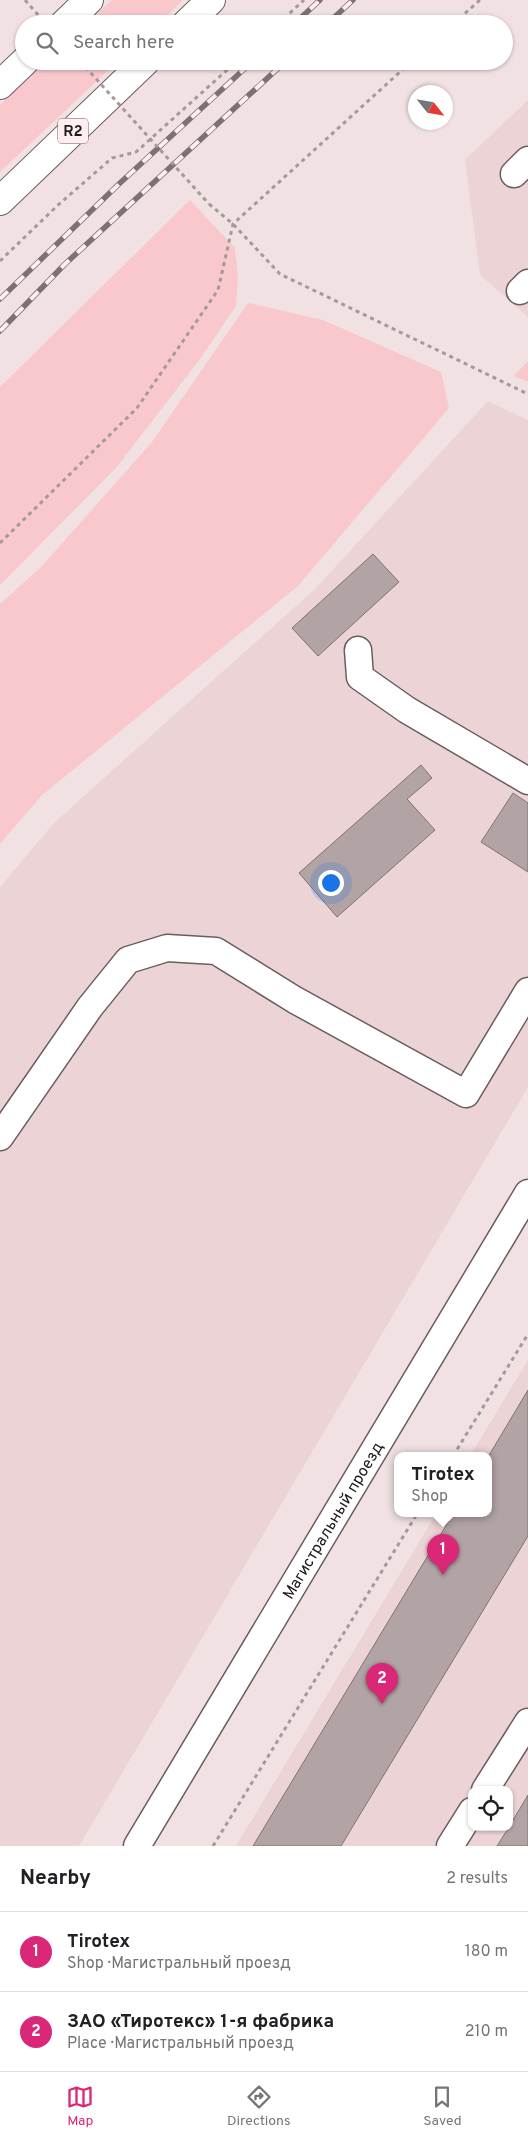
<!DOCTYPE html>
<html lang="en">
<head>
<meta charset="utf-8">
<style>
  :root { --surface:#fff; --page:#f6f6f6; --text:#202124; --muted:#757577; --line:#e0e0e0; --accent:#db2777 }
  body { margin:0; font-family:Overpass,sans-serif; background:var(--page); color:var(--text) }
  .controls { position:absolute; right:15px; bottom:15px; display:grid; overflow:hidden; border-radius:10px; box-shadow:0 1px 4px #0004 }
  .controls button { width:45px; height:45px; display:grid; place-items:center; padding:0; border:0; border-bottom:1px solid var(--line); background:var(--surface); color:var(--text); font:25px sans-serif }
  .compass { position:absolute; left:408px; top:85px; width:45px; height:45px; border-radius:50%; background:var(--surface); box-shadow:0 1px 4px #0004; rotate:121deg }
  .you { position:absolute; left:330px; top:882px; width:18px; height:18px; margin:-12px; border:4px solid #fff; border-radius:50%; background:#1a73e8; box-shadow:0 0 0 8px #1a73e833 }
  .badge { display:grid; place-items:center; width:32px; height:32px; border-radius:50%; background:var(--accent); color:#fff; font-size:16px; font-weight:700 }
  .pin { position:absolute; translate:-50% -41px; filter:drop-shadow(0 1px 2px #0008) }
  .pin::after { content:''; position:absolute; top:26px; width:18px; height:15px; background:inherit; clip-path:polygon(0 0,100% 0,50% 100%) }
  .popup { position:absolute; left:394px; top:1452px; width:98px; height:65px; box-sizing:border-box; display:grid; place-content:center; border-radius:10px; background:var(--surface); filter:drop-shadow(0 1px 4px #0005); font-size:16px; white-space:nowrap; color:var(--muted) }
  .popup b { font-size:19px; color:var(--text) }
  .popup::after { content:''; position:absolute; left:50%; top:100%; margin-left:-10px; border:10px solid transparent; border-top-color:var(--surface) }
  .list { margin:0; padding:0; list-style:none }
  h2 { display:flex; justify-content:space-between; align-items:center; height:65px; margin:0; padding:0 20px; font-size:21px }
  h2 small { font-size:16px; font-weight:400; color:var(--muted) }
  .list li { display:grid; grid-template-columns:32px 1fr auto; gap:15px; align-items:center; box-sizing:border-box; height:80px; padding:0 20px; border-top:1px solid var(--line) }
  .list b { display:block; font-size:19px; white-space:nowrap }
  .list p { margin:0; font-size:16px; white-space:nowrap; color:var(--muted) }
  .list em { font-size:16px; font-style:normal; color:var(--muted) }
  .icon { flex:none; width:28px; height:28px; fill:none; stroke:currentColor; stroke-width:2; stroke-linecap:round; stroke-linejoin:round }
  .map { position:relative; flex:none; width:528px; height:1846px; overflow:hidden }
  .search { position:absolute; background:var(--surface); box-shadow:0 1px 4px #0004; left:15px; right:15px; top:15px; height:55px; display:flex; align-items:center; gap:12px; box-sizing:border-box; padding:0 18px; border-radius:28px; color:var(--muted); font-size:19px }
  .sheet { height:225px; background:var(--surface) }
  nav { display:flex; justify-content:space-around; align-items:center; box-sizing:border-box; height:70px; border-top:1px solid var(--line); background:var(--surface); font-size:14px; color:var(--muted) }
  nav a { display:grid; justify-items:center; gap:2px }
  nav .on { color:var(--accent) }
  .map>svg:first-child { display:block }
</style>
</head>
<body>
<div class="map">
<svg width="528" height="1846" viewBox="0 0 528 1846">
  <rect width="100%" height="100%" fill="#f1e1e3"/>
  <g fill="#ebd3d6" fill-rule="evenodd">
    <path d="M528,100v217l-48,-42 -15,-115z"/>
    <path d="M488,401l40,19v667l-449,759h-79v-959l55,-65 260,-233z"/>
    <path d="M528,1360v486h-292l200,-332h52v-58h-18zM472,1790h37v37h-37z"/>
  </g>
  <g fill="#f8c8cd">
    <path d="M112,0h71l-25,24h-72z"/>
    <path d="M46,61h72l-118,111v-67z"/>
    <path d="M190,200l45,48 3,28 -2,30 -36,53 -84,109 -116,117v-198z"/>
    <path d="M248,303l75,17 118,52 8,36 -151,178 -257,210 -41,48v-240l42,-38 110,-124z"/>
    <path d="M528,361v21l-14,-6z"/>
  </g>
  <g fill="#b2a3a4" stroke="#807274">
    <path d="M373,554l26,28 -81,74 -26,-28z"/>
    <path d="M421,765l11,13 -25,21 28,31 -98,87 -38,-44z"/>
    <path d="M513,793l15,10v69l-47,-30z"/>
    <path d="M528,1390v146l-187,310h-88l200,-332h35v-57z"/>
    <path d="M528,1795v51h-31l12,-19z"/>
  </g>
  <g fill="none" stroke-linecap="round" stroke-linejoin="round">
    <defs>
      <g id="minor">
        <path d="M514,174l14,-14"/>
        <path d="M520,291l8,-8"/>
        <path d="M358,650l2,27 47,33 121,71"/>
        <path d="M0,1137l90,-130 38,-47 39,-12 49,3 79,49 171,94 62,-103"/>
        <path d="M485,1790l43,-68"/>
        <path id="s1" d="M137,1846l391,-653"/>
        <path d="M450,1846l22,-35"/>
      </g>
      <g id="major">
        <path d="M64,24l25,-24"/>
        <path d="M186,24l25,-24"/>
        <path d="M0,85l25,-24"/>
        <path d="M0,201l146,-140"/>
      </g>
    </defs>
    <use href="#minor" stroke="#6a5d5e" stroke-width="29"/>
    <use href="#major" stroke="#6a5d5e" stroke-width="30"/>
    <g stroke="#a5999b" stroke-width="3" stroke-dasharray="4 4" stroke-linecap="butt">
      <path d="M25,0l14,16"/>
      <path d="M278,24l26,-24"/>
      <path d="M453,24l27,-24"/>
      <path d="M209,204l24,20 47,50 248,120"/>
      <path d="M0,261l58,-56 54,-47 24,-6 101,-91"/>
      <path d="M0,543l137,-135 81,-118 15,-66 179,-163"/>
      <path d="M453,1456l75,-122"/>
      <path d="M213,1846l204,-332"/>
    </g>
    <use href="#minor" stroke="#fff" stroke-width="26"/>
    <use href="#major" stroke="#fff" stroke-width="28"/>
    <defs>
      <g id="rail">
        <path d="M294,24l26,-24"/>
        <path d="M327,24l26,-24"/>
        <path d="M0,299l120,-116 133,-122"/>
        <path d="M0,331l65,-67 221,-203"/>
      </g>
    </defs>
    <use href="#rail" stroke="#7c7173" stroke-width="5.5"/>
    <use href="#rail" stroke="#feeef0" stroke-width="4" stroke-dasharray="11" stroke-linecap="butt"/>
    <path stroke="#a5999b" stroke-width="3" stroke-dasharray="4 4" stroke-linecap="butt" d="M80,61l129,143"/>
  </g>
  <g text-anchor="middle" stroke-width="4" stroke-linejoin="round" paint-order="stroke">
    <rect fill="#feeef0" stroke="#635a5b" stroke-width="1" x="58" y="118.5" width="30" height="25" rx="4"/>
    <g font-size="15" font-weight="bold" fill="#201a1b">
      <text x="73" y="136">R2</text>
    </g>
    <g font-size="16" fill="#201a1b" stroke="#feeef0">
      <text dy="6" stroke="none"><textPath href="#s1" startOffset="380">Магистральный проезд</textPath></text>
    </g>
  </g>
</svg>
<div class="controls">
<button><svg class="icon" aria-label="locate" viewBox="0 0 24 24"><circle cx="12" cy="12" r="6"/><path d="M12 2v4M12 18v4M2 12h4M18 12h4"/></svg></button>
</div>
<svg class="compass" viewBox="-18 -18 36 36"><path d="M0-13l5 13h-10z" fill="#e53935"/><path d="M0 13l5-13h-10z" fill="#757577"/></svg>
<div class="you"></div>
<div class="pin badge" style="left:443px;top:1575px">1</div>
<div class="popup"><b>Tirotex</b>Shop</div>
<div class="pin badge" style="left:382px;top:1704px">2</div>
<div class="search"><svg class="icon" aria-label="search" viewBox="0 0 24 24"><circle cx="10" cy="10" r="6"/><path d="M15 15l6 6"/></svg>Search here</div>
</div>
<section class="sheet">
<h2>Nearby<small>2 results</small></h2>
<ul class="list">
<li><span class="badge">1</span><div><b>Tirotex</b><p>Shop · Магистральный проезд</p></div><em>180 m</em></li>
<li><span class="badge">2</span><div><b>ЗАО «Тиротекс» 1-я фабрика</b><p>Place · Магистральный проезд</p></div><em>210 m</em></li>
</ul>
</section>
<nav>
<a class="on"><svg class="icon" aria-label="map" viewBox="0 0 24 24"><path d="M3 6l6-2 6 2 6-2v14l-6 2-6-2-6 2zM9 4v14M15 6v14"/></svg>Map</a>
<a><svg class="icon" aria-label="directions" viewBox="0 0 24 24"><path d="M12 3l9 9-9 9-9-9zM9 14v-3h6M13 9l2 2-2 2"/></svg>Directions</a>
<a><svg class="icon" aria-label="saved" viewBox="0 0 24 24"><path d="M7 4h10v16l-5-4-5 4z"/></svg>Saved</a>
</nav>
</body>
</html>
